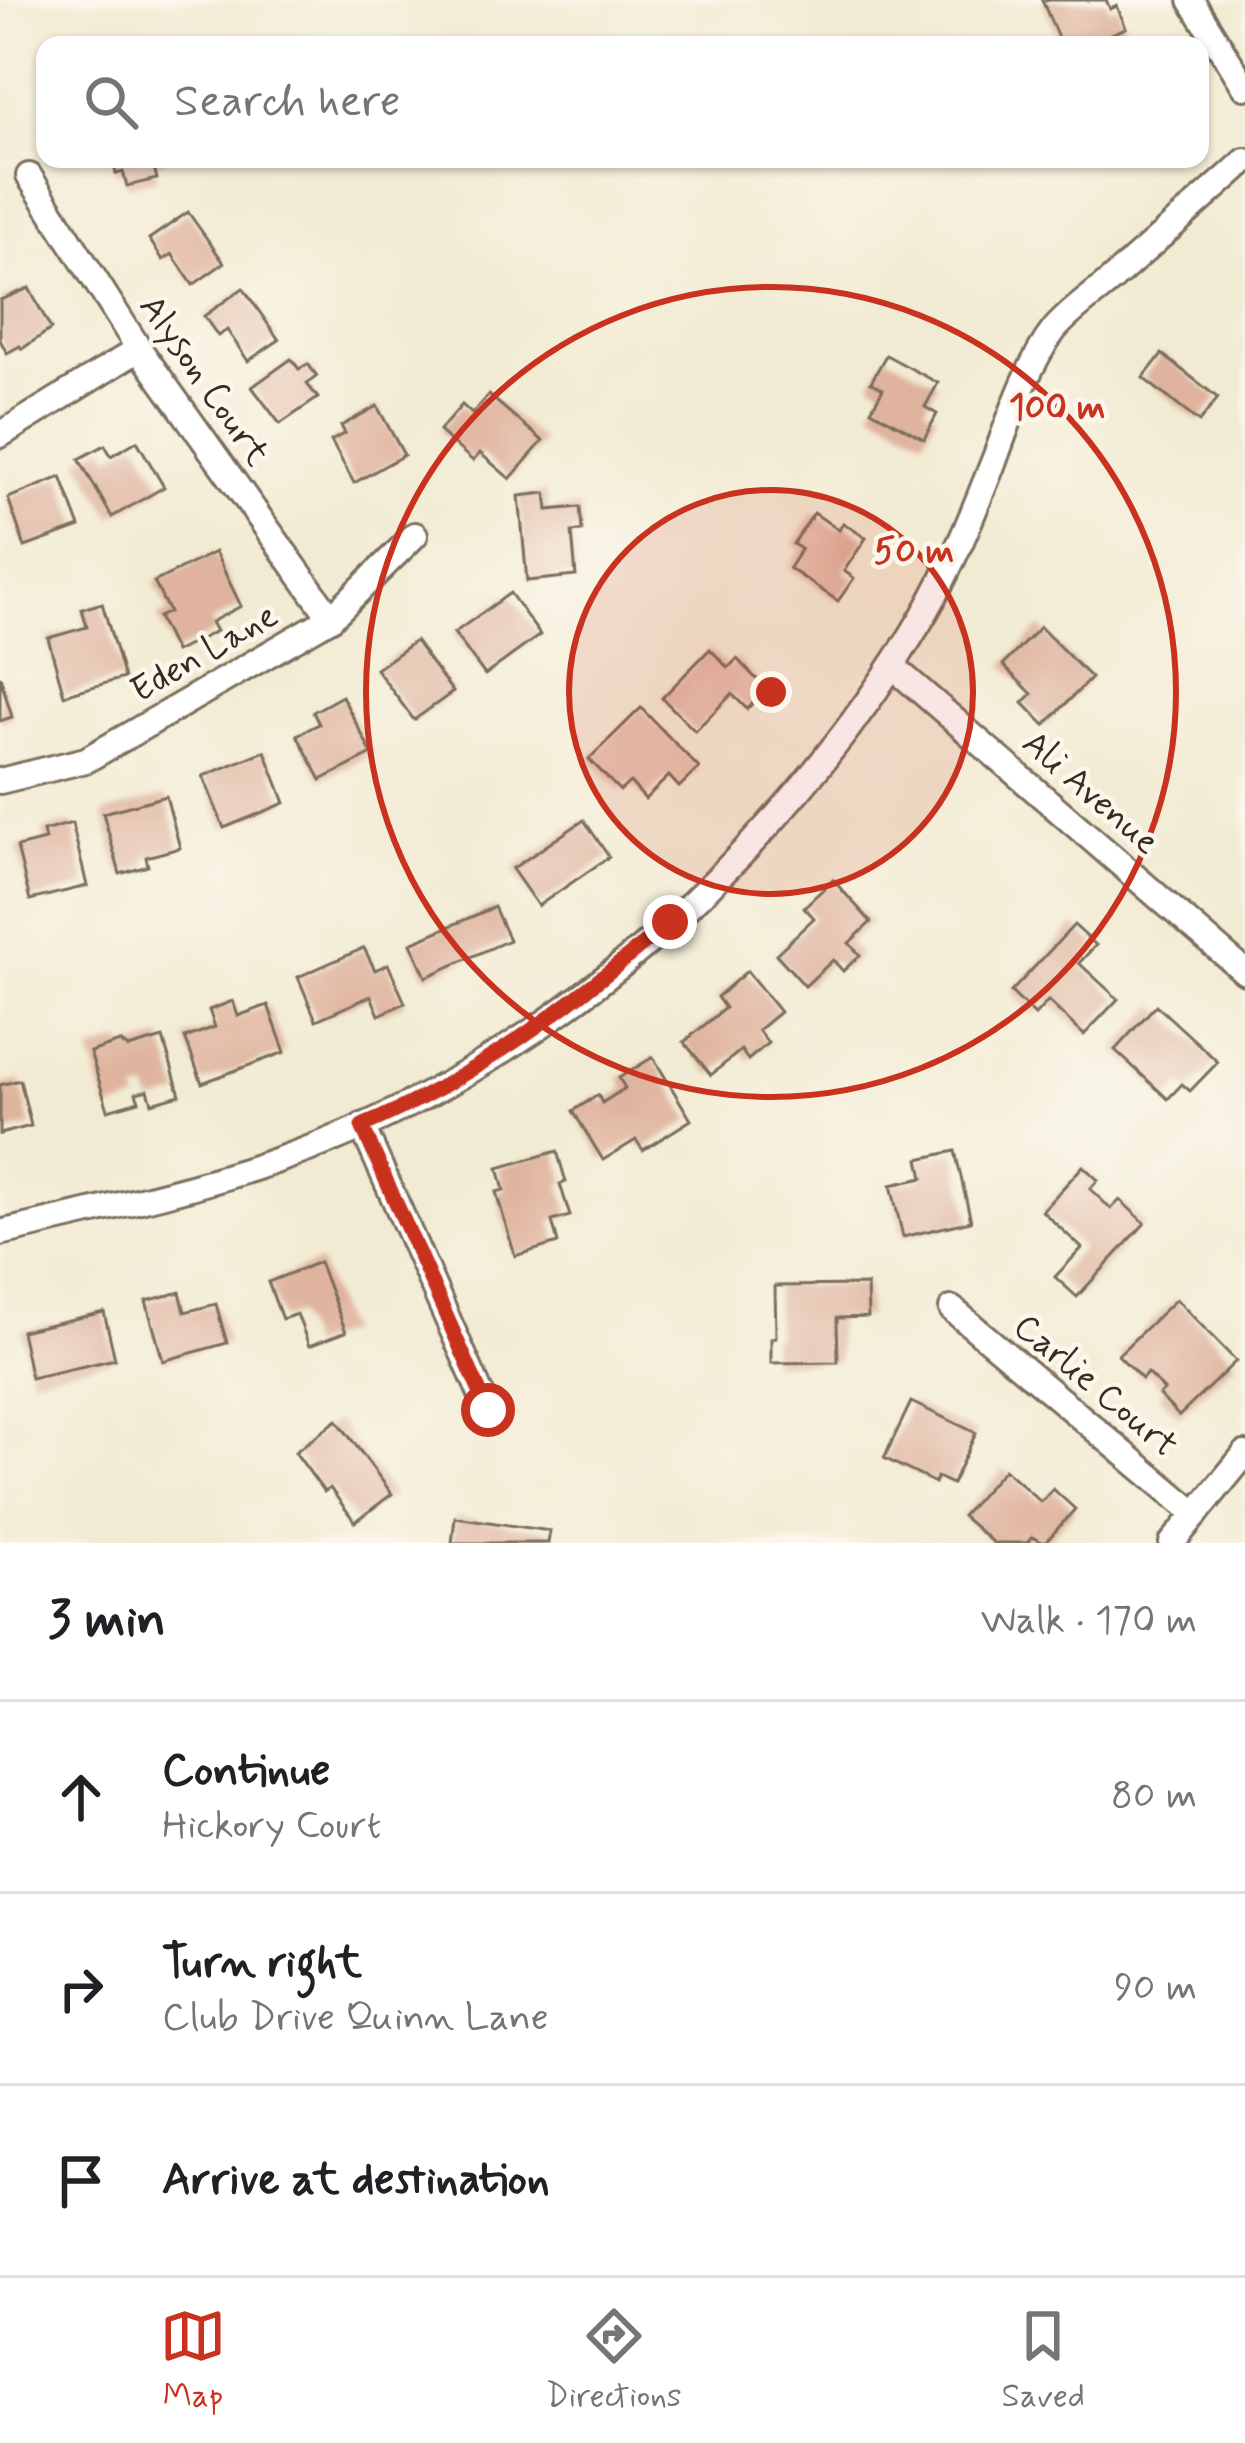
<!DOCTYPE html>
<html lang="en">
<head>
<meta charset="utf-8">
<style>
  :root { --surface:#fff; --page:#f2f2f2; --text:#202124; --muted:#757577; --line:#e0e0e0; --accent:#c8321e }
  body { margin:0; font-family:Mynerve,sans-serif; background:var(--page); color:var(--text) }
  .stop { position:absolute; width:36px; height:36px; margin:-27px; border:9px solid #c8321e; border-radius:50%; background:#fff }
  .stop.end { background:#c8321e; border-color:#fff; box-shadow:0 3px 12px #0008 }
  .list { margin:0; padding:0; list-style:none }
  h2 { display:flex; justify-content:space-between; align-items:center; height:156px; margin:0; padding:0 48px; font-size:51px }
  h2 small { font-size:39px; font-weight:400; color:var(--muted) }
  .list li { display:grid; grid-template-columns:78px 1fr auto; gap:36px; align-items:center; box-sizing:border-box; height:192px; padding:0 48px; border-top:3px solid var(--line) }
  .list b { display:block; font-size:45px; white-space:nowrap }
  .list p { margin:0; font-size:39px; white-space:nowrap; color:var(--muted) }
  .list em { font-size:39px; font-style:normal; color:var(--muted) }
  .icon { flex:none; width:66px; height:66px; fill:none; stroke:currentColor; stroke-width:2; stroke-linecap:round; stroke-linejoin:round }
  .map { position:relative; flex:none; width:1245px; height:1543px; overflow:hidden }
  .search { position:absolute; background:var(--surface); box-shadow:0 3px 9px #0004; left:36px; right:36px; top:36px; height:132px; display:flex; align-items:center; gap:30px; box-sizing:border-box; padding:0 42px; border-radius:24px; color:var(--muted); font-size:45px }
  .sheet { height:732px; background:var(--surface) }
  nav { display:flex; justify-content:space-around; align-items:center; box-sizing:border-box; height:168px; border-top:3px solid var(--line); background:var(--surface); font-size:33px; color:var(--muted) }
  nav a { display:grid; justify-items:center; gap:6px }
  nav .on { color:var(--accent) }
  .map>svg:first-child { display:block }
</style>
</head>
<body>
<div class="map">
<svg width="1245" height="1543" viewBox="0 0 1245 1543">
  <rect width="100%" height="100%" fill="#fbf7ec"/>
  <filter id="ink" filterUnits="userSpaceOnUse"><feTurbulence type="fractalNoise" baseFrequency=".00833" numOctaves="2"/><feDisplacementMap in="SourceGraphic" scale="24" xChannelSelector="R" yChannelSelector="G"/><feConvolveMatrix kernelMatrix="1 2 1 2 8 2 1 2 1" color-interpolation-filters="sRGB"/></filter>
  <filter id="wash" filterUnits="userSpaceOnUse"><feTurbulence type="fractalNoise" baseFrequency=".004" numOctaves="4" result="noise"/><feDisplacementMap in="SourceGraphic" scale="48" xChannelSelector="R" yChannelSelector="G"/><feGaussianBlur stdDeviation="2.7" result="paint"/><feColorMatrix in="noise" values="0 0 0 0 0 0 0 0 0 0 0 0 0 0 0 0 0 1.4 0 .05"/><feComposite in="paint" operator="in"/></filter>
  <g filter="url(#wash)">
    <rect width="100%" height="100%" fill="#f2ebd3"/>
    <g id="blocks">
      <g fill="#dfb39d">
        <path d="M1042,0h64l4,9 7,-3 9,22 -41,17h-24z"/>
        <path d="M113,159h54l1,2 -15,3 4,15 -30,7 -4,-14 -7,2z"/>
        <path d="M188,212l36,51 -31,22 -21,-31 -9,6 -14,-21z"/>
        <path d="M29,288l22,41 -29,20 -2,-3 -13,7 -7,-13v-40z"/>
        <path d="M243,288l36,52 -31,21 -21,-31 -9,6 -14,-20z"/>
        <path d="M1162,354l56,44 -19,24 -56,-44z"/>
        <path d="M886,355l52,28 -13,24 12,7 -13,25 -53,-29 12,-21 -12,-7z"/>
        <path d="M291,359l8,10 9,-5 9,12 -10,8 11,14 -38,26 -28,-37z"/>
        <path d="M489,395l54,46 -33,38 -30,-26 -7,8 -34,-30 23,-26 10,9z"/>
        <path d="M377,406l27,49 -50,28 -23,-42 14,-8 -4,-7z"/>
        <path d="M137,441l27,46 -52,30 -33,-58 26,-14 6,11z"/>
        <path d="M61,477l19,50 -55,20 -17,-49z"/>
        <path d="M546,493l2,17 32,-3 2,24 -10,1 4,44 -49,5 -8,-85z"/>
        <path d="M814,513l25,17 4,-7 23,15 -22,33 10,7 -16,23 -49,-33 12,-19 -8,-5z"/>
        <path d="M215,552l26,54 -30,16 5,9 -41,21 -17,-35 11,-5 -15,-30z"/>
        <path d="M510,593l30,42 -55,40 -31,-42z"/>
        <path d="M102,603l22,75 -60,17 -16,-57 39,-11 -5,-18z"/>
        <path d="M1040,627l51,51 -46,47 -22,-22 9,-9 -29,-29z"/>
        <path d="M415,641l38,51 -39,28 -38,-51z"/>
        <path d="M710,649l18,19 9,-9 29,30 -19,20 -15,-15 -37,37 -33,-33z"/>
        <path d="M0,676l12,41 -12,4z"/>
        <path d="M342,696l30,58 -51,26 -24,-45 22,-11 -6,-12z"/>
        <path d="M641,708l58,60 -20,19 -10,-11 -24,23 -15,-17 -10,9 -31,-32z"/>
        <path d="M265,751l20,52 -61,25 -21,-52z"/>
        <path d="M166,796l14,52 -34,9 2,9 -28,8 -17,-61z"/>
        <path d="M584,820l25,37 -71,49 -26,-37z"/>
        <path d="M72,823l15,63 -57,14 -13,-53 28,-7 -2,-9z"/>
        <path d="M833,880l38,42 -22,21 11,12 -17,16 -10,-11 -28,26 -29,-32 38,-36 -10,-11z"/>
        <path d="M494,907l15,33 -83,37 -15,-34z"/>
        <path d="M1074,925l22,20 -17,18 39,36 -34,36 -36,-34 -13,14 -24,-23z"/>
        <path d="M364,948l11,22 13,-6 17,39 -26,12 -8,-19 -55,24 -18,-43z"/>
        <path d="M747,971l33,41 -22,18 10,13 -20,17 -7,-10 -30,25 -27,-33 41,-34 -8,-11z"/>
        <path d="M233,1001l5,15 30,-11 17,47 -83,31 -17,-45 30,-11 -6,-17z"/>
        <path d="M1156,1005l62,57 -28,29 -8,-7 -14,15 -53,-49z"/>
        <path d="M163,1038l17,57 -28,8 -4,-13 -12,3 3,8 -31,9 -18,-58 30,-10 8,6z"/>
        <path d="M653,1057l38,63 -48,30 -7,-10 -33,20 -30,-49 25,-16 4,8 23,-15 -6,-10z"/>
        <path d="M20,1080l11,46 -31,8v-49z"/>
        <path d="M557,1151l9,31 -6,2 10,32 -18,5 6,22 -43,13 -19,-64 8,-2 -6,-22z"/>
        <path d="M955,1151l16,70 -68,16 -12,-52 32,-7 -4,-19z"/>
        <path d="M1083,1166l15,14 -8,9 21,20 9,-9 25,23 -68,74 -22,-20 27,-29 -40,-37z"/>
        <path d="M319,1262l27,70 -37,14 -12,-32 -15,5 -14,-37z"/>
        <path d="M867,1285l1,32 -31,1 1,44 -67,1v-25l5,-1 -1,-51z"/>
        <path d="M180,1292l5,20 31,-8 11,39 -64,18 -17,-60z"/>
        <path d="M1176,1299l60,62 -57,55 -20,-21 5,-5 -17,-17 -5,6 -24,-24z"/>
        <path d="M104,1312l11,47 -84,19 -10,-47z"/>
        <path d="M911,1402l65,31 -24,51 -15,-7 -2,6 -51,-25z"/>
        <path d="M337,1420l55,74 -37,28 -25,-34 -6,4 -29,-40z"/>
        <path d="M1004,1469l37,33 12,-13 22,20 -30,34 -13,-6 -5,6h-34l-31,-27z"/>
        <path d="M455,1517l95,14 -2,12h-96z"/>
      </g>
    </g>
  </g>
  <g filter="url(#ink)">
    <use href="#blocks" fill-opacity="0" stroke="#7b6e5d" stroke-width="3"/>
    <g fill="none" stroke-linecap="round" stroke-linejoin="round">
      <defs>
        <g id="minor">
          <path d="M1191,0l54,87"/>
          <path d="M29,176l110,173 192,269"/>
          <path d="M0,435l139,-86"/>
          <path d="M892,666l353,306"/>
          <path d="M0,781l86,-21 245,-142 84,-83"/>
          <path d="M362,1126l126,284"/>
          <path d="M0,1233c94,-22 190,-42 281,-74 263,-91 500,-304 641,-541 30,-51 53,-109 75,-165 14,-38 32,-91 57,-123 15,-18 37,-33 55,-48 45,-40 91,-80 136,-121"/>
          <path d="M952,1309l244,205"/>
          <path d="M1172,1543l73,-89"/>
        </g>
      </defs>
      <use href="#minor" stroke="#7b6e5d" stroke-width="30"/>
      <use href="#minor" stroke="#fff" stroke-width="24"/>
    </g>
  </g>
  <g fill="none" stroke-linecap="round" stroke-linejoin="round" filter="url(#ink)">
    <path stroke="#c8321e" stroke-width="15" d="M488,1410l-126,-284c114,-48 214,-125 308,-204"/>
  </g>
  <circle cx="771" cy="692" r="202" fill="#c8321e" fill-opacity=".12"/>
  <g fill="none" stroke="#c8321e" stroke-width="6">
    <circle cx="771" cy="692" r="202"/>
    <circle cx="771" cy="692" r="405"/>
  </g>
  <g text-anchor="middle" stroke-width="9" stroke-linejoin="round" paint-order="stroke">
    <g font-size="36" fill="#3b2a1e" stroke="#fbf7ec">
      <text transform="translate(206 379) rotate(55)" y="13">Alyson Court</text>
      <text transform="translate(203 651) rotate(-30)" y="13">Eden Lane</text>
      <text transform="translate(1092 791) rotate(41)" y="13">Ali Avenue</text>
      <text transform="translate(1097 1384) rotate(40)" y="13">Carlie Court</text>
    </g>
  </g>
  <circle cx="771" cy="692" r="18" fill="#c8321e" stroke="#fbf7ec" stroke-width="6"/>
  <g font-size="36" text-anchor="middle" font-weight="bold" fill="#c8321e" stroke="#fbf7ec" stroke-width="9" stroke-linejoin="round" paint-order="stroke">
    <text x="1057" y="418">100 m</text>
    <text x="914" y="562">50 m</text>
  </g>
</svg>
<div class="stop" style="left:488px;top:1410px"></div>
<div class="stop end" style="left:670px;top:922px"></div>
<div class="search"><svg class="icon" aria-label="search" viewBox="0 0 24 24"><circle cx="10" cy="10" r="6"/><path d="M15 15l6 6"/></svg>Search here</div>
</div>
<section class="sheet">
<h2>3 min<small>Walk · 170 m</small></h2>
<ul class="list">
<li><svg class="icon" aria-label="ahead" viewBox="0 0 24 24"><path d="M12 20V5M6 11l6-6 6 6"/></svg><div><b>Continue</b><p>Hickory Court</p></div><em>80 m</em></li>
<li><svg class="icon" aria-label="right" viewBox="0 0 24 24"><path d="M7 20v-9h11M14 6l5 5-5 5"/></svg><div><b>Turn right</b><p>Club Drive Quinn Lane</p></div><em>90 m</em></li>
<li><svg class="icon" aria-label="arrive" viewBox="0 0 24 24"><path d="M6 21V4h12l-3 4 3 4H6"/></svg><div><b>Arrive at destination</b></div></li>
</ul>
</section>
<nav>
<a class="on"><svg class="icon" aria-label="map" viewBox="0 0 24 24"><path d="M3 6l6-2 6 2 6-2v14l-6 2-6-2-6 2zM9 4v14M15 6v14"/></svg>Map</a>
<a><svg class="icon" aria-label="directions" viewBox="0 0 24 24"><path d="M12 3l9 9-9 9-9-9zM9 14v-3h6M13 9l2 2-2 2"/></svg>Directions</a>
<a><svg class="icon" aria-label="saved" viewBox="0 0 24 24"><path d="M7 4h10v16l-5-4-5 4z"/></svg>Saved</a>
</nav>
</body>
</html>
